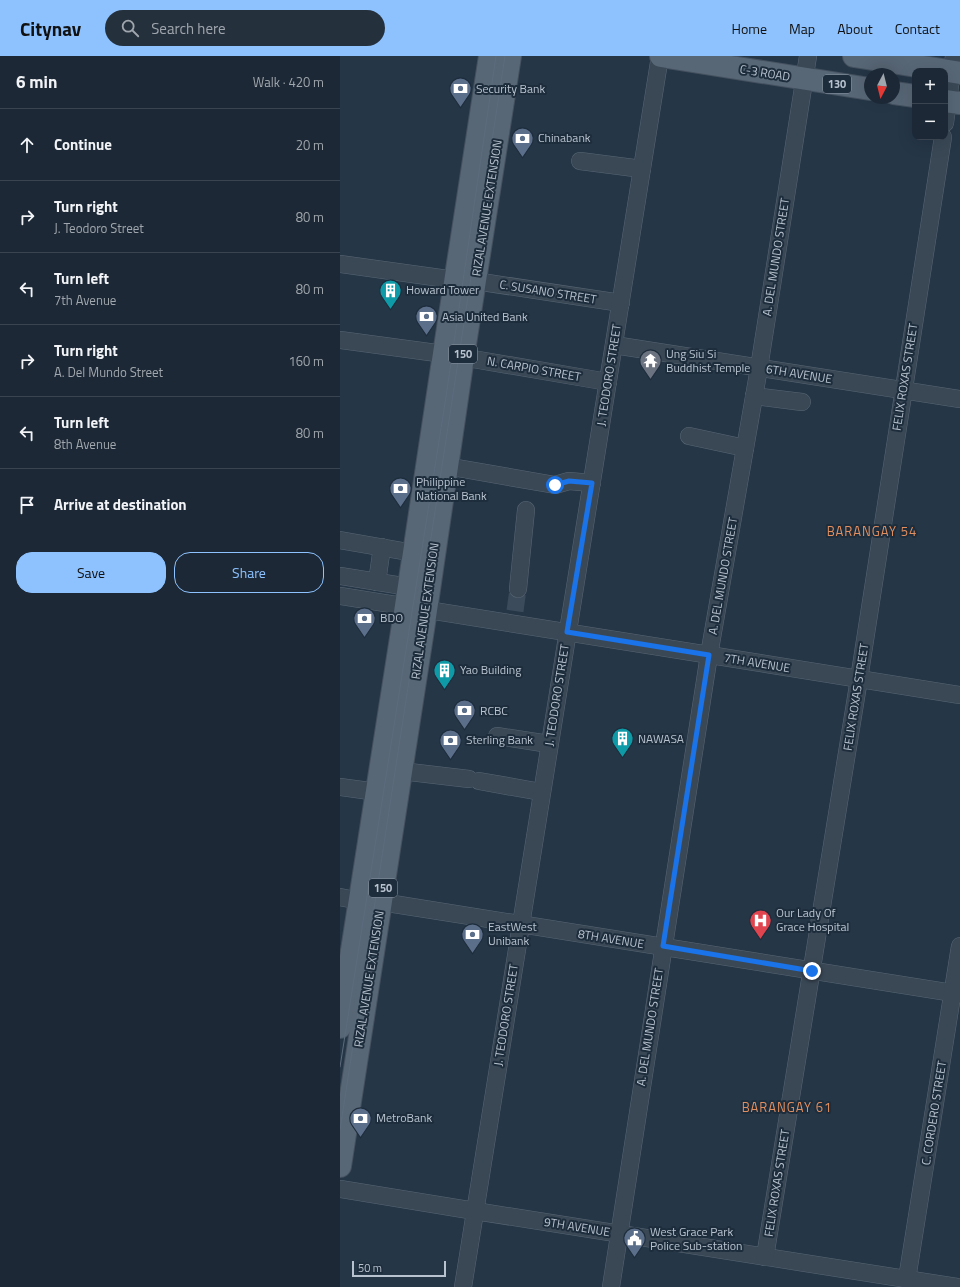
<!DOCTYPE html>
<html lang="en">
<head>
<meta charset="utf-8">
<style>
  :root { --surface:#1c2835; --page:#25303d; --text:#f1f3f6; --muted:#a0a6ad; --line:#3a4450; --accent:#8dc2ff }
  body { margin:0; font-family:"Titillium Web",sans-serif; background:var(--page); color:var(--text) }
  .controls { position:absolute; right:12px; top:12px; display:grid; overflow:hidden; border-radius:8px; box-shadow:0 4px 16px #0002 }
  .controls button { width:36px; height:36px; display:grid; place-items:center; padding:0; border:0; border-bottom:1px solid var(--line); background:var(--surface); color:var(--text); font:20px sans-serif }
  .compass { position:absolute; left:524px; top:12px; width:36px; height:36px; border-radius:50%; background:var(--surface); box-shadow:0 4px 16px #0002; rotate:187deg }
  .scale { position:absolute; left:12px; bottom:10px; width:94px; box-sizing:border-box; padding-left:4px; border:2px solid #b8c3cf; border-top:0; font-size:11px; line-height:14px; white-space:nowrap; color:#b8c3cf; -webkit-text-stroke:3px #1e2d3c; paint-order:stroke }
  .stop { position:absolute; width:12px; height:12px; margin:-9px; border:3px solid #1a73e8; border-radius:50%; background:#fff }
  .stop.end { background:#1a73e8; border-color:#fff; box-shadow:0 1px 4px #0008 }
  .list { margin:0; padding:0; list-style:none }
  h2 { display:flex; justify-content:space-between; align-items:center; height:52px; margin:0; padding:0 16px; font-size:17px }
  h2 small { font-size:13px; font-weight:400; color:var(--muted) }
  .list li { display:grid; grid-template-columns:26px 1fr auto; gap:12px; align-items:center; box-sizing:border-box; height:72px; padding:0 16px; border-top:1px solid var(--line) }
  .list b { display:block; font-size:15px; white-space:nowrap }
  .list p { margin:0; font-size:13px; white-space:nowrap; color:var(--muted) }
  .list em { font-size:13px; font-style:normal; color:var(--muted) }
  .actions { display:flex; gap:8px; padding:12px 16px }
  .actions a { flex:1; padding:9px 0; border:1px solid var(--accent); border-radius:16px; text-align:center; font-size:14px; color:var(--accent) }
  .actions .main { background:var(--accent); color:#111 }
  .icon { flex:none; width:22px; height:22px; fill:none; stroke:currentColor; stroke-width:2; stroke-linecap:round; stroke-linejoin:round }
  .map { position:relative; flex:none; width:620px; height:1231px; overflow:hidden }
  header { display:flex; align-items:center; gap:24px; box-sizing:border-box; height:56px; padding:0 20px; background:var(--accent); color:#111 }
  header strong { font-size:19px }
  nav { display:flex; gap:22px; margin-inline-start:auto; font-size:14px }
  .search { width:280px; height:36px; background:var(--page); display:flex; align-items:center; gap:10px; box-sizing:border-box; padding:0 14px; border-radius:22px; color:var(--muted); font-size:15px }
  main { display:flex }
  aside { flex:1; background:var(--surface) }
  .map>svg:first-child { display:block }
</style>
</head>
<body>
<header>
<strong>Citynav</strong>
<div class="search"><svg class="icon" aria-label="search" viewBox="0 0 24 24"><circle cx="10" cy="10" r="6"/><path d="M15 15l6 6"/></svg>Search here</div>
<nav><a>Home</a><a>Map</a><a>About</a><a>Contact</a></nav>
</header>
<main>
<aside>
<h2>6 min<small>Walk · 420 m</small></h2>
<ul class="list">
<li><svg class="icon" aria-label="ahead" viewBox="0 0 24 24"><path d="M12 20V5M6 11l6-6 6 6"/></svg><div><b>Continue</b></div><em>20 m</em></li>
<li><svg class="icon" aria-label="right" viewBox="0 0 24 24"><path d="M7 20v-9h11M14 6l5 5-5 5"/></svg><div><b>Turn right</b><p>J. Teodoro Street</p></div><em>80 m</em></li>
<li><svg class="icon" aria-label="left" viewBox="0 0 24 24"><path d="M17 20v-9H6M10 6l-5 5 5 5"/></svg><div><b>Turn left</b><p>7th Avenue</p></div><em>80 m</em></li>
<li><svg class="icon" aria-label="right" viewBox="0 0 24 24"><path d="M7 20v-9h11M14 6l5 5-5 5"/></svg><div><b>Turn right</b><p>A. Del Mundo Street</p></div><em>160 m</em></li>
<li><svg class="icon" aria-label="left" viewBox="0 0 24 24"><path d="M17 20v-9H6M10 6l-5 5 5 5"/></svg><div><b>Turn left</b><p>8th Avenue</p></div><em>80 m</em></li>
<li><svg class="icon" aria-label="arrive" viewBox="0 0 24 24"><path d="M6 21V4h12l-3 4 3 4H6"/></svg><div><b>Arrive at destination</b></div></li>
</ul>
<div class="actions"><a class="main">Save</a><a>Share</a></div>
</aside>
<div class="map">
<svg width="620" height="1231" viewBox="0 0 620 1231">
  <rect width="100%" height="100%" fill="#253647"/>
  <g fill="none" stroke-linecap="round" stroke-linejoin="round">
    <path stroke="#3b4b5b" stroke-width="17" stroke-dasharray="17 8" stroke-linecap="butt" d="M175,555l3,-22"/>
    <defs>
      <g id="minor">
        <path d="M605,67l9,-67"/>
        <path d="M240,105l62,8"/>
        <path d="M0,208l115,16"/>
        <path d="M135,225l146,22"/>
        <path d="M0,284l104,14 164,28"/>
        <path d="M274,289l346,54"/>
        <path d="M414,340l48,6"/>
        <path d="M349,380l56,12"/>
        <path d="M106,410l109,19 14,-4 23,2"/>
        <path d="M0,484l74,13"/>
        <path d="M0,520l69,11"/>
        <path d="M37,526l5,-35"/>
        <path d="M178,533l8,-79"/>
        <path d="M0,540l620,99"/>
        <path d="M157,680l52,8"/>
        <path d="M61,715l68,8"/>
        <path d="M139,725l62,11"/>
        <path d="M0,731l37,5"/>
        <path d="M0,841l20,4"/>
        <path d="M41,846l579,92"/>
        <path d="M0,1133l135,22 482,76"/>
        <path d="M425,1201l94,-578 84,-542"/>
        <path d="M567,1223l53,-333"/>
        <path d="M123,1231l197,-1231"/>
        <path d="M271,1231l98,-632 50,-287 49,-312"/>
      </g>
      <g id="major">
        <path d="M321,0l209,33"/>
        <path d="M514,0l106,17"/>
        <path d="M554,37l21,3"/>
        <path d="M605,45l15,2"/>
        <path d="M0,971l66,-421 38,-252 46,-298"/>
        <path d="M0,1110l86,-556 37,-253 47,-301"/>
      </g>
    </defs>
    <use href="#minor" stroke="#596673" stroke-width="18"/>
    <use href="#major" stroke="#44515f" stroke-width="24"/>
    <use href="#minor" stroke="#3a4856" stroke-width="17"/>
    <use href="#major" stroke="#586776" stroke-width="22"/>
    <g stroke="#5c6c7d" stroke-width="1">
      <path d="M0,1011l106,-670 50,-341"/>
      <path d="M0,1074l165,-1074"/>
    </g>
  </g>
  <g fill="none" stroke-linecap="round" stroke-linejoin="round">
    <path stroke="#1a73e8" stroke-width="5" d="M215,429l14,-4 23,2 -25,149 142,23 -46,291 149,25"/>
  </g>
  <defs>
    <symbol id="bank-pin" viewBox="-11 -11 22 30"><path d="M0 17L-7.5 6A9.5 9.5 0 1 1 7.5 6Z" fill="#5c6f8a" stroke="#1e2d3c"/><path d="M-6-4H6V4H-6ZM0-2.3a2.3 2.3 0 1 0 0 4.6a2.3 2.3 0 1 0 0-4.6Z" fill="#fff"/></symbol>
    <symbol id="building-pin" viewBox="-11 -11 22 30"><path d="M0 17L-7.5 6A9.5 9.5 0 1 1 7.5 6Z" fill="#0f9aa8" stroke="#1e2d3c"/><path d="M-4-6H4V6H1V3H-1V6H-4ZM-2.5-4.3h1.7v1.8h-1.7ZM.8-4.3h1.7v1.8H.8ZM-2.5-1h1.7V.8h-1.7ZM.8-1h1.7V.8H.8Z" fill="#fff"/></symbol>
    <symbol id="temple-pin" viewBox="-11 -11 22 30"><path d="M0 17L-7.5 6A9.5 9.5 0 1 1 7.5 6Z" fill="#6b7280" stroke="#1e2d3c"/><path d="M0-6L5-2H3V0L6.5 2.5H4V6H1.5V3h-3V6H-4V2.5H-6.5L-3 0V-2H-5Z" fill="#fff"/></symbol>
    <symbol id="hospital-pin" viewBox="-11 -11 22 30"><path d="M0 17L-7.5 6A9.5 9.5 0 1 1 7.5 6Z" fill="#e0444e" stroke="#1e2d3c"/><path d="M-5-5h3v3.5h4V-5h3V5h-3V1.5h-4V5h-3Z" fill="#fff"/></symbol>
    <symbol id="civic-pin" viewBox="-11 -11 22 30"><path d="M0 17L-7.5 6A9.5 9.5 0 1 1 7.5 6Z" fill="#5c6f8a" stroke="#1e2d3c"/><path d="M-.6-6.5H3V-4.5H.6V-3L4-1V1h2V6H-6V1h2V-1L-.6-3ZM-1.2 2.5V6h2.4V2.5Z" fill="#fff"/></symbol>
  </defs>
  <g fill-rule="evenodd">
    <use href="#bank-pin" x="108" y="20" width="25" height="34"/>
    <use href="#bank-pin" x="170" y="70" width="25" height="34"/>
    <use href="#building-pin" x="38" y="222" width="25" height="34"/>
    <use href="#bank-pin" x="74" y="248" width="25" height="34"/>
    <use href="#temple-pin" x="298" y="292" width="25" height="34"/>
    <use href="#bank-pin" x="48" y="420" width="25" height="34"/>
    <use href="#bank-pin" x="12" y="550" width="25" height="34"/>
    <use href="#building-pin" x="92" y="602" width="25" height="34"/>
    <use href="#bank-pin" x="112" y="642" width="25" height="34"/>
    <use href="#building-pin" x="270" y="670" width="25" height="34"/>
    <use href="#bank-pin" x="98" y="672" width="25" height="34"/>
    <use href="#hospital-pin" x="408" y="852" width="25" height="34"/>
    <use href="#bank-pin" x="120" y="866" width="25" height="34"/>
    <use href="#bank-pin" x="8" y="1050" width="25" height="34"/>
    <use href="#civic-pin" x="282" y="1170" width="25" height="34"/>
  </g>
  <g text-anchor="middle" stroke-width="4" stroke-linejoin="round" paint-order="stroke">
    <g fill="#1e2d3c" stroke="#8a96a3" stroke-width="1">
      <rect x="483" y="19" width="28" height="18" rx="3"/>
      <rect x="109" y="289" width="28" height="18" rx="3"/>
      <rect x="29" y="823" width="28" height="18" rx="3"/>
    </g>
    <g font-size="11" font-weight="bold" fill="#b8c3cf">
      <text x="497" y="32">130</text>
      <text x="123" y="302">150</text>
      <text x="43" y="836">150</text>
    </g>
    <g font-size="12" fill="#b8c3cf" stroke="#1e2d3c">
      <text transform="translate(425 17) rotate(9)" y="4">C-3 ROAD</text>
      <text transform="translate(147 152) rotate(-81)" y="4">RIZAL AVENUE EXTENSION</text>
      <text transform="translate(436 201) rotate(-81)" y="4">A. DEL MUNDO STREET</text>
      <text transform="translate(208 236) rotate(9)" y="4">C. SUSANO STREET</text>
      <text transform="translate(194 313) rotate(10)" y="4">N. CARPIO STREET</text>
      <text transform="translate(459 318) rotate(9)" y="4">6TH AVENUE</text>
      <text transform="translate(269 319) rotate(-81)" y="4">J. TEODORO STREET</text>
      <text transform="translate(565 321) rotate(-81)" y="4">FELIX ROXAS STREET</text>
      <text transform="translate(383 520) rotate(-80)" y="4">A. DEL MUNDO STREET</text>
      <text transform="translate(85 555) rotate(-82)" y="4">RIZAL AVENUE EXTENSION</text>
      <text transform="translate(417 607) rotate(9)" y="4">7TH AVENUE</text>
      <text transform="translate(217 639) rotate(-81)" y="4">J. TEODORO STREET</text>
      <text transform="translate(516 641) rotate(-81)" y="4">FELIX ROXAS STREET</text>
      <text transform="translate(271 883) rotate(9)" y="4">8TH AVENUE</text>
      <text transform="translate(29 923) rotate(-81)" y="4">RIZAL AVENUE EXTENSION</text>
      <text transform="translate(166 959) rotate(-81)" y="4">J. TEODORO STREET</text>
      <text transform="translate(310 971) rotate(-81)" y="4">A. DEL MUNDO STREET</text>
      <text transform="translate(594 1057) rotate(-81)" y="4">C. CORDERO STREET</text>
      <text transform="translate(437 1127) rotate(-81)" y="4">FELIX ROXAS STREET</text>
      <text transform="translate(237 1171) rotate(9)" y="4">9TH AVENUE</text>
    </g>
    <g font-size="12" fill="#b8c3cf" stroke="#1e2d3c" text-anchor="start">
      <text x="136" y="37">Security Bank</text>
      <text x="198" y="86">Chinabank</text>
      <text x="66" y="238">Howard Tower</text>
      <text x="102" y="265">Asia United Bank</text>
      <text x="326" y="302">Ung Siu Si<tspan x="326" dy="14">Buddhist Temple</tspan></text>
      <text x="76" y="430">Philippine<tspan x="76" dy="14">National Bank</tspan></text>
      <text x="40" y="566">BDO</text>
      <text x="120" y="618">Yao Building</text>
      <text x="140" y="659">RCBC</text>
      <text x="298" y="687">NAWASA</text>
      <text x="126" y="688">Sterling Bank</text>
      <text x="436" y="861">Our Lady Of<tspan x="436" dy="14">Grace Hospital</tspan></text>
      <text x="148" y="875">EastWest<tspan x="148" dy="14">Unibank</tspan></text>
      <text x="36" y="1066">MetroBank</text>
      <text x="310" y="1180">West Grace Park<tspan x="310" dy="14">Police Sub-station</tspan></text>
    </g>
    <g font-size="13" letter-spacing="1" fill="#e18f61" stroke="#1e2d3c">
      <text x="532" y="480">BARANGAY 54</text>
      <text x="447" y="1056">BARANGAY 61</text>
    </g>
  </g>
</svg>
<div class="controls">
<button>+</button>
<button>−</button>
</div>
<svg class="compass" viewBox="-18 -18 36 36"><path d="M0-13l5 13h-10z" fill="#e53935"/><path d="M0 13l5-13h-10z" fill="#a0a6ad"/></svg>
<div class="scale">50 m</div>
<div class="stop" style="left:215px;top:429px"></div>
<div class="stop end" style="left:472px;top:915px"></div>
</div>
</main>
</body>
</html>
